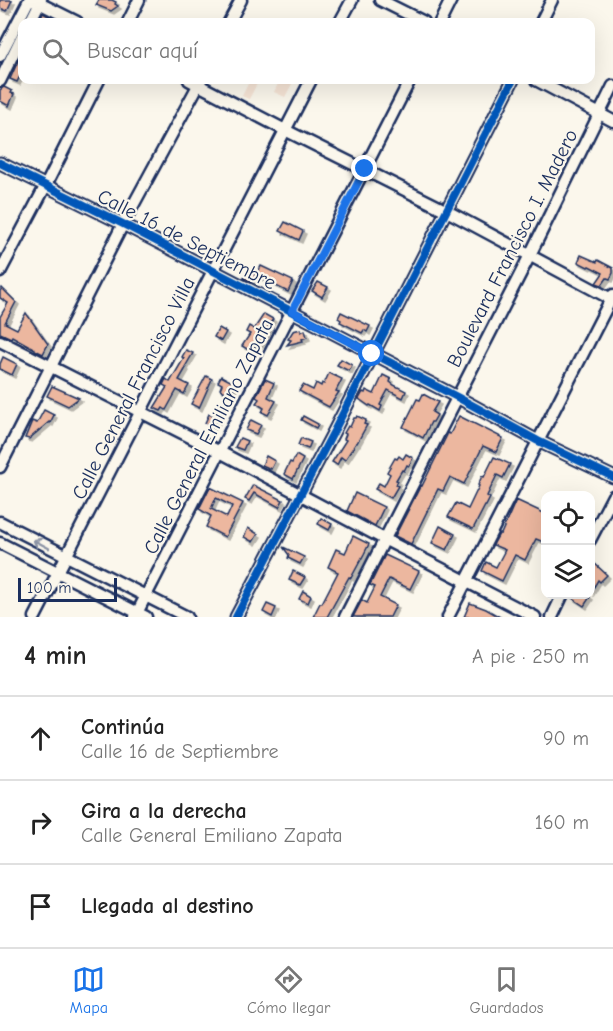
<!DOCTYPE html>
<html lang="es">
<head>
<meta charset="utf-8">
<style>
  :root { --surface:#fff; --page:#f6f6f6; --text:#222; --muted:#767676; --line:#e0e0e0; --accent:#1a73e8 }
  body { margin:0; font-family:"Comic Neue",sans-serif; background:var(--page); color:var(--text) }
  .controls { position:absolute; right:18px; bottom:18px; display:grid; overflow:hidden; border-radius:12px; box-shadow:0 6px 24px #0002 }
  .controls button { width:54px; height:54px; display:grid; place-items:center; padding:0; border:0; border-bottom:2px solid var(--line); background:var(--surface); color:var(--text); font:30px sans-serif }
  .scale { position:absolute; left:18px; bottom:15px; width:99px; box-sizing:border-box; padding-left:6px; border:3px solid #1b2f5e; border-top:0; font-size:16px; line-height:21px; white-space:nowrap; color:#1b2f5e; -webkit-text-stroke:4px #fbf7ec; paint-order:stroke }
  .stop { position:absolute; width:18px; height:18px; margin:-14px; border:4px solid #1a73e8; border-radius:50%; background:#fff }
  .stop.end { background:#1a73e8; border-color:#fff; box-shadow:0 2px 6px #0008 }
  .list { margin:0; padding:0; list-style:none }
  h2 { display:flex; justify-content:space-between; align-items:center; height:78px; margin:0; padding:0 24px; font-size:26px }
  h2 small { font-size:20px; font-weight:400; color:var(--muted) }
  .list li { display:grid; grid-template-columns:39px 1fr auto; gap:18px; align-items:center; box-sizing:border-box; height:84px; padding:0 24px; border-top:2px solid var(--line) }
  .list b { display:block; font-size:22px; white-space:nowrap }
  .list p { margin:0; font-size:20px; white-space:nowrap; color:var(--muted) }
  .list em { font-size:20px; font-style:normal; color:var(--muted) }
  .icon { flex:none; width:33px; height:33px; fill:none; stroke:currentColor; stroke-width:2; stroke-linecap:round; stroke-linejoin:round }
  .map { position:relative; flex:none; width:613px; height:617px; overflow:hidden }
  .search { position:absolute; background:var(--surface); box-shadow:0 6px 24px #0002; left:18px; right:18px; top:18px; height:66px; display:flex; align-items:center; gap:15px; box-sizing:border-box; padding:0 21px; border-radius:12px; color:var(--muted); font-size:22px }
  .sheet { height:330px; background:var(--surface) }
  nav { display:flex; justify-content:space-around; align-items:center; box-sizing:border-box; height:84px; border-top:2px solid var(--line); background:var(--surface); font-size:16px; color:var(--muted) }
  nav a { display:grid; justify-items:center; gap:3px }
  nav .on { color:var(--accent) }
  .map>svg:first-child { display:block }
</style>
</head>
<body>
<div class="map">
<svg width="613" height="617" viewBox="0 0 613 617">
  <defs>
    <filter id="shadow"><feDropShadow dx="3" dy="3" stdDeviation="0" flood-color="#0004"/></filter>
  </defs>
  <rect width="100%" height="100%" fill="#fbf7ec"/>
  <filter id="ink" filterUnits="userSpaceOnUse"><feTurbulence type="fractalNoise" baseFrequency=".0167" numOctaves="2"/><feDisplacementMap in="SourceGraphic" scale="12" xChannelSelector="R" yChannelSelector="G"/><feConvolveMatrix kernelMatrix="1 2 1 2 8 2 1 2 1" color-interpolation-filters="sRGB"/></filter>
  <g filter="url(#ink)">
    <g fill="#f6e4d5">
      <path d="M250,80h9l-10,19 -7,-3z"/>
      <path d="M280,80h14l-9,17 -11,-5z"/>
    </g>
    <g fill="#ecb79f" stroke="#1b2f5e" stroke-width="1.5" fill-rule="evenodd" filter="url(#shadow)">
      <path d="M0,0h12l-5,11 -7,-3z"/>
      <path d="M99,0h13l4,2 -1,2 3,2 -7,5 -15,-6z"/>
      <path d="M43,13l9,5 8,4h-22z"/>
      <path d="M22,52v20l-5,10 -7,-3z"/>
      <path d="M4,87l8,4 -1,2 3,1 -5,12 -9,-5v-11z"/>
      <path d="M285,222l18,9 -4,9 -19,-9z"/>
      <path d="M581,255l16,7 1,-2 15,8v5l-3,6 -3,-1 -5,7 -6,-2 7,-10 -14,-7 -1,1 -10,-5z"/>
      <path d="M261,266l32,15 -5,11 -32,-16z"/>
      <path d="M248,271l8,4 -4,7 -8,-4z"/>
      <path d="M318,282l10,5 -6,10 -10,-6z"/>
      <path d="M2,288l14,14 -11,21 12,6 9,-16 22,31 -5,10 -8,-4v-1l-23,-13 -1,2 -11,-5v-16l8,-14 -8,-5v-7z"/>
      <path d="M341,312l29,14 -3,6 -3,-2 -2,3 -22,-11 1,-2 -3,-2z"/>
      <path d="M264,314l9,5 -5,8 1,1 -9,17 -3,-2 -5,9 -10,-6 8,-12 -4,-2 3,-6 5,3z"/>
      <path d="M219,328l7,4 -5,9 -7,-4z"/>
      <path d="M301,329v3l4,-2 2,7 -5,2 1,2 -16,4 4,-5 -3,-1 5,-8z"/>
      <path d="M186,350l7,3 -8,14 1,1 -7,12 10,5 -5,9 -7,-4 -11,20 -3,-2 -2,3 -7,-3 13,-21 -4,-2 3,-6 4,3 14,-24 -2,-1z"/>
      <path d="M3,357l14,7 -5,11 -12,-6v-5z"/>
      <path d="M341,359l11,6 -3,6 -12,-6z"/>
      <path d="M329,373l13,6 -6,12 3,1 -10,15 -30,-16 4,-6 10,5 3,-7 5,3 1,-3 2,1z"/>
      <path d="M383,375l8,4 -1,3 4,3 12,6 -3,7 -15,-8 -8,15 2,1 -2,5 -10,-6 -1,1 -10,-7 4,-7 2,1 1,-3 8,4z"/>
      <path d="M206,376l6,3 -13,29 -8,-4z"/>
      <path d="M221,376l15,8 -6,11 -10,-6 2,-5 -4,-2z"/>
      <path d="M265,379l9,4 -6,14 8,4 -8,14 -6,-3 2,-4 -8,-5 3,-4 -3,-2z"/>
      <path d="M52,386l27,12 -11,8 -21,-10z"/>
      <path d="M423,394l15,8 -6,10 5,3 -4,7h-2l-8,16 -20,-11 14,-28 3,1z"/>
      <path d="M44,410l10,5 -4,8 -1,-1 -20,17 -4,-1 7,-17 5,2z"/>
      <path d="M209,414l9,5 -5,8 -8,-4z"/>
      <path d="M303,416l15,8 -2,4 -15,-8z"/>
      <path d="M357,416l9,4 -2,4 3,1 -10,18h-1l-11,17 -4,-3 -4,8 -5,-3 14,-22 -2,-1 2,-5 -2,-1 4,-7 2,1 4,-9h2z"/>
      <path d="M459,416l44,22 -7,14 -13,-6 -19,38 -14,-7 -7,14 -5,-2 -27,55 -16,-8 26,-51 1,1 26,-53 2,1z"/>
      <path d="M251,420l10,5 -5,9 -10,-4z"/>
      <path d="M240,438l7,3 -4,9 -8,-3z"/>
      <path d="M301,438l10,4 -3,7 -10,-4z"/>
      <path d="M406,454l7,4 -4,8 -2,-1 -3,6 -2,-1 -6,10 2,1 -2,4 2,1 -7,12 -16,-9 4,-6 5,3 6,-12 -3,-2 8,-14 2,1 2,-3 4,3z"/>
      <path d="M296,455l7,4 -10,20 -9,-5 6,-12 2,1z"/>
      <path d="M266,456l9,5 -4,8 -9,-4z"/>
      <path d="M494,457l16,7 -7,14 -6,-3 -10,21 3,2 -4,8h-1l-12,23 -25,-12 8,-14 12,6 11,-23 -1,-1 4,-9 2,1z"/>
      <path d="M253,485l30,15 -4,7 -25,-14 -5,8 -4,-2z"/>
      <path d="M210,487l33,16 -18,34 -19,-10 5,-11 -12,-7zM216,498l16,8 -5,11 -16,-8z"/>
      <path d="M355,493l29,14 -9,19 -28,-15z"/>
      <path d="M516,500l30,14v29l-10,-4 -11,21 -10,-5 -13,26 -20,-10 4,-9 10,5 9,-17 -12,-5 6,-11h2z"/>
      <path d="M321,518l11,6 -3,6 -11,-6z"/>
      <path d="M440,526l15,8 -8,16 -15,-7z"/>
      <path d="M248,528l10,6 -5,8 -9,-5z"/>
      <path d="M353,536l16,8 -5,10 -13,24 -2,-1 -22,40h-14l7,-14h2l16,-31 -10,-5 8,-18 9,4z"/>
      <path d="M283,547l21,10 -4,7 -12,-6 1,-3z"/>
      <path d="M385,555l34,16 -9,18 -21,-10 -9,18 16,8 -6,12h-37l9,-17 5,3 8,-16 -5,-2z"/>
      <path d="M593,562l14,13 -7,7 -2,-2 -7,12v-27z"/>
      <path d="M293,571l12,6 -5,8 -11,-5z"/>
      <path d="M303,591l8,5 -3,7 -9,-4z"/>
      <path d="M574,594h12l4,3 -6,9 -12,-8z"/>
      <path d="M470,603l16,6 14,8h-36z"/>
      <path d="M267,604l9,4 -4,9 -9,-5z"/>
    </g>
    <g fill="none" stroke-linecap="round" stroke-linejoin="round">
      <defs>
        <g id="minor">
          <path d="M33,0l44,22"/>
          <path d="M380,0l44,22"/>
          <path d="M30,22l11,-22"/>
          <path d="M128,22l11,-22"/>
          <path d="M229,22l12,-22"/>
          <path d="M340,22l12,-22"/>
          <path d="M440,22l11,-22"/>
          <path d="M541,22l11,-22"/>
          <path d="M0,56l29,-56"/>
          <path d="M189,80l96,50 160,80 168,90"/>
          <path d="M536,80l77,41"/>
          <path d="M0,81l22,-45"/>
          <path d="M0,163l123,61 334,173 81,44 75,36"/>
          <path d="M0,272l46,-87 53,-105"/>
          <path d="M0,341l220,111 164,87 151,78"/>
          <path d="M0,467l123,-243 78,-144"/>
          <path d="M0,522l187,95"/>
          <path d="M590,540l23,-44"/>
          <path d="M0,543l146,74"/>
          <path d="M35,617l276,-537"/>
          <path d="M135,617l275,-537"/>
          <path d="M236,617l98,-186 179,-351"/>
          <path d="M345,617l185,-362 83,-169"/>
          <path d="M448,617l165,-322"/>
          <path d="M552,617l11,-23"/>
        </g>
      </defs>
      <use href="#minor" stroke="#1b2f5e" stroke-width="15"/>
      <use href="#minor" stroke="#fbf7ec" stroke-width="10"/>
      <defs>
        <g id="cycleway">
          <path d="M0,163l123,61 334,173 81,44 75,36"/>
          <path d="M236,617l98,-186 179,-351"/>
        </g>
      </defs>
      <use href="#cycleway" stroke="#fbf7ec" stroke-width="11"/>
      <use href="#cycleway" stroke="#0057b8" stroke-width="8"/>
    </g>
    <defs><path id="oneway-shaft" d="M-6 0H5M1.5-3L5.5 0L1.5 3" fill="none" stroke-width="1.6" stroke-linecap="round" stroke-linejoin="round" transform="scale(1.5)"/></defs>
    <use stroke="#8b93a5" href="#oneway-shaft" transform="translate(41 544) rotate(-152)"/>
  </g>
  <g fill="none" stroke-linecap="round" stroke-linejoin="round" filter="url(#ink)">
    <path stroke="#1a73e8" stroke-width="8" d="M365,169l-73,142 80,43"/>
  </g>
  <g text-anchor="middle" stroke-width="4.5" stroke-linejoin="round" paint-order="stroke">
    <g font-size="20" fill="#1b2f5e" stroke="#fbf7ec">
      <text transform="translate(187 239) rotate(27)" y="7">Calle 16 de Septiembre</text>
      <text transform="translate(512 248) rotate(-63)" y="7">Boulevard Francisco I. Madero</text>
      <text transform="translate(133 388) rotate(-63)" y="7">Calle General Francisco Villa</text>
      <text transform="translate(208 436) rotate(-63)" y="7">Calle General Emiliano Zapata</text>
    </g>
  </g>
</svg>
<div class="controls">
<button><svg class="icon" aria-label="locate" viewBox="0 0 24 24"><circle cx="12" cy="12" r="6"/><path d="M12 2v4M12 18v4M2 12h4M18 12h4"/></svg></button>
<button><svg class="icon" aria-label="layers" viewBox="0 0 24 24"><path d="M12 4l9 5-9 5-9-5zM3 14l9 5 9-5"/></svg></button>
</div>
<div class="scale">100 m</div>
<div class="stop" style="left:372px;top:354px"></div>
<div class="stop end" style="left:365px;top:169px"></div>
<div class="search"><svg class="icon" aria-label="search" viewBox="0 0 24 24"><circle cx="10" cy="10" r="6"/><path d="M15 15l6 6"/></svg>Buscar aquí</div>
</div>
<section class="sheet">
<h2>4 min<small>A pie · 250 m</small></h2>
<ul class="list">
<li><svg class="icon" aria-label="ahead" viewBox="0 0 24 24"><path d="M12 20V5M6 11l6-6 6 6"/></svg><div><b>Continúa</b><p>Calle 16 de Septiembre</p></div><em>90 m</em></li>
<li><svg class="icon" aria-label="right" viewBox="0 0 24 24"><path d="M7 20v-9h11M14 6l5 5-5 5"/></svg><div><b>Gira a la derecha</b><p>Calle General Emiliano Zapata</p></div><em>160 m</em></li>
<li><svg class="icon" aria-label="arrive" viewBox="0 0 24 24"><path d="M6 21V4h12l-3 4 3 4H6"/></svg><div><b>Llegada al destino</b></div></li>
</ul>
</section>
<nav>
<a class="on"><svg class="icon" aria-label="map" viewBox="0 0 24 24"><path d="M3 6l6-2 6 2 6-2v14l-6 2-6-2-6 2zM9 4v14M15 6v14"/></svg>Mapa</a>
<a><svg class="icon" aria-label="directions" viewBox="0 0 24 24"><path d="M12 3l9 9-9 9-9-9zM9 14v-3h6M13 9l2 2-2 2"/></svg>Cómo llegar</a>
<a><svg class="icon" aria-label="saved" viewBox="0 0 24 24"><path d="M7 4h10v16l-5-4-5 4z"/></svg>Guardados</a>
</nav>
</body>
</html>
